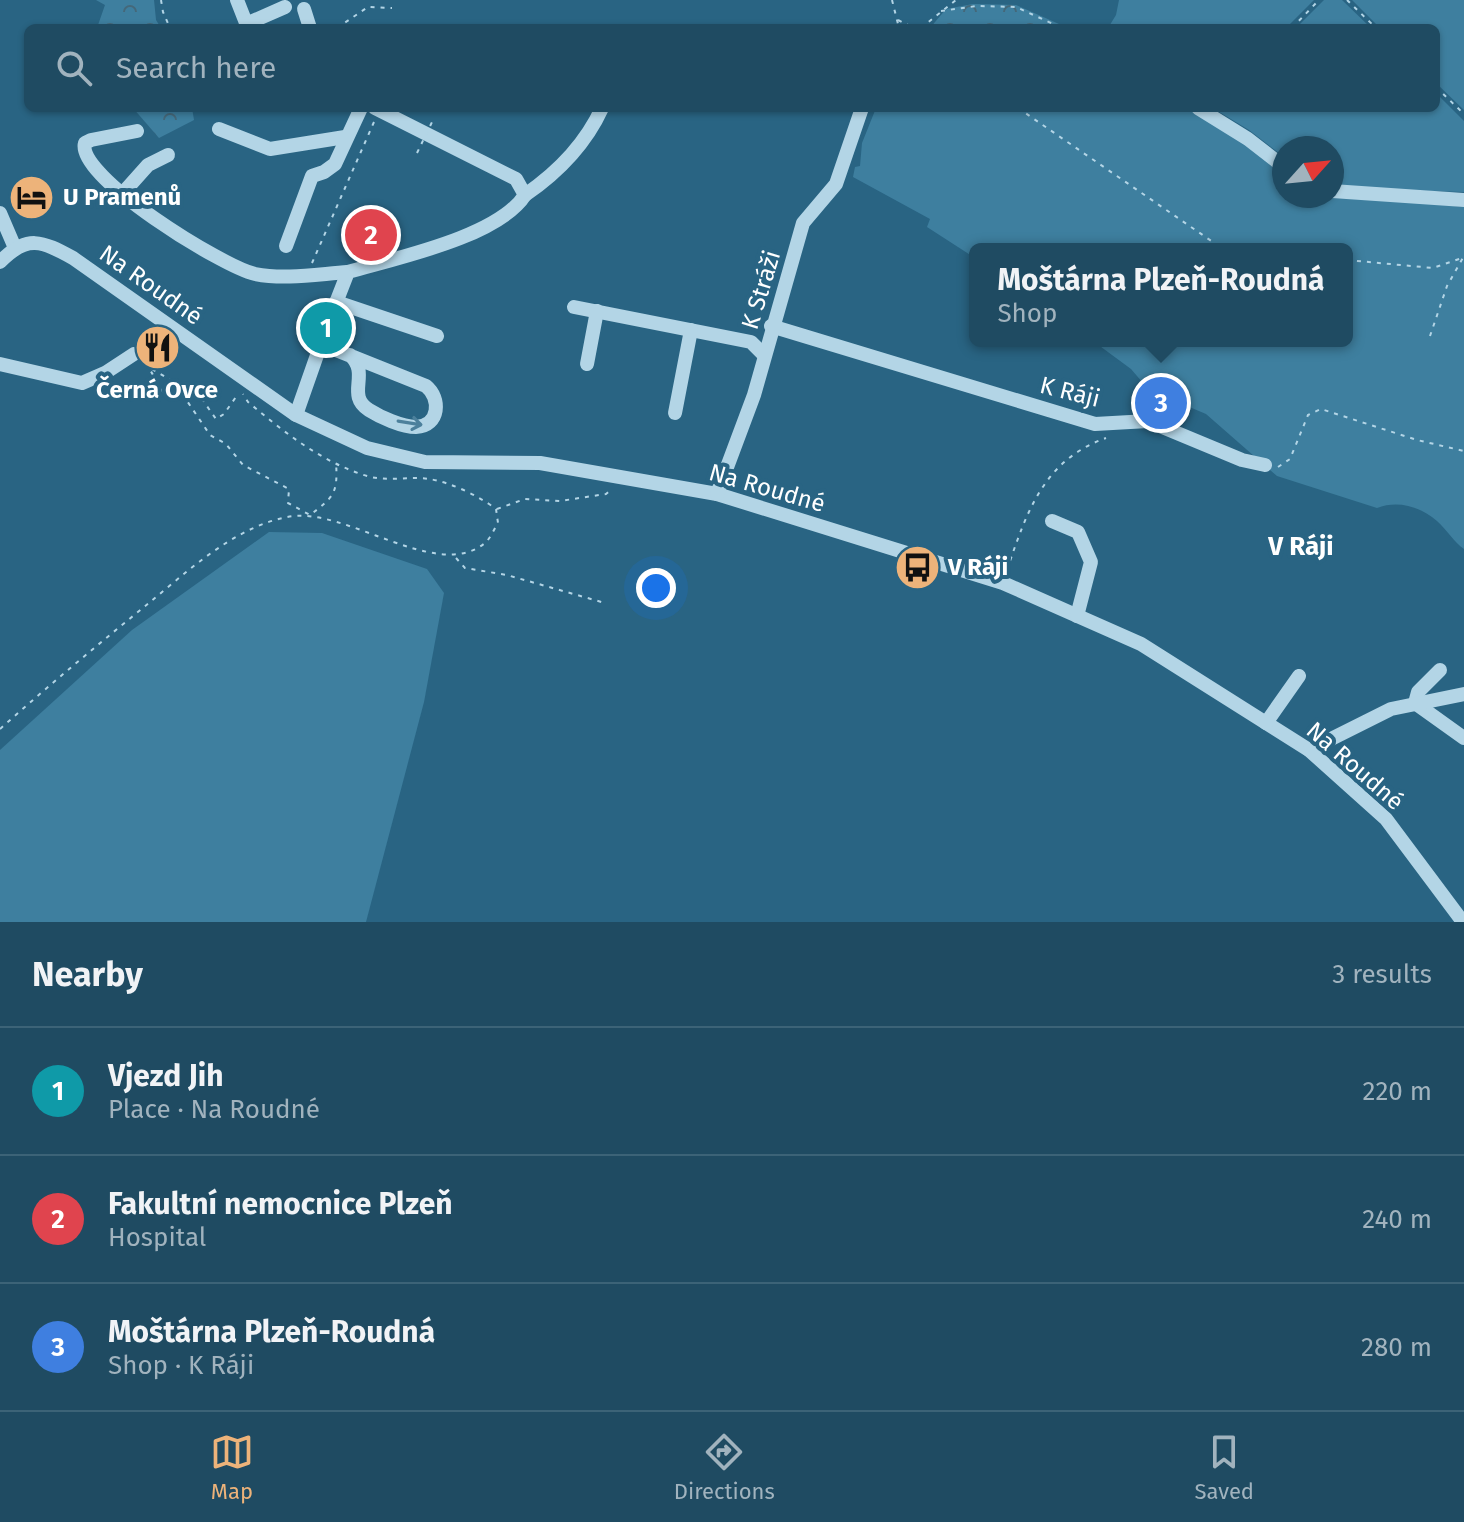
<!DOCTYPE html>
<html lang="en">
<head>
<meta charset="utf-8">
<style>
  :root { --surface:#1f4b62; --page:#2c556b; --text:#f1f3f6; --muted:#a1b3be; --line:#3c6377; --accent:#edb37a }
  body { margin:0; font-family:"Fira Sans",sans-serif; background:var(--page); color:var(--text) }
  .compass { position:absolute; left:1272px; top:136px; width:72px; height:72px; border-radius:50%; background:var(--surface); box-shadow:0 2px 6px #0004; rotate:63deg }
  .you { position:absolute; left:656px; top:588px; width:28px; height:28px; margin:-20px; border:6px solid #fff; border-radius:50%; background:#1a73e8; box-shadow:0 0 0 12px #1a73e833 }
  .badge { display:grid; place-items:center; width:52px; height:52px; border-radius:50%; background:var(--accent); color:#fff; font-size:26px; font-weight:700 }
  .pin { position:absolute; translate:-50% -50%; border:4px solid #fff; box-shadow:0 2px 8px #0006 }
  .popup { position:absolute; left:969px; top:243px; width:384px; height:104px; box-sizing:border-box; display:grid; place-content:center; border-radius:12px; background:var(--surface); filter:drop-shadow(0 2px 6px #0005); font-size:26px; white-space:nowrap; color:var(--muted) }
  .popup b { font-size:30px; color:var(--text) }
  .popup::after { content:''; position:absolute; left:50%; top:100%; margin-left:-16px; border:16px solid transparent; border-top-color:var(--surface) }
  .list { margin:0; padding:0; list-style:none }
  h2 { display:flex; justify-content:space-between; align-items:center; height:104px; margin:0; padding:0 32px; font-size:34px }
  h2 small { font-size:26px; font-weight:400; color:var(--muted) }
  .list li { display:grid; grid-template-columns:52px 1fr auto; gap:24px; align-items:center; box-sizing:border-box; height:128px; padding:0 32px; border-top:2px solid var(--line) }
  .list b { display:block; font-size:30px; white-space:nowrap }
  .list p { margin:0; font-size:26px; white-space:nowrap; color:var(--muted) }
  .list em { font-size:26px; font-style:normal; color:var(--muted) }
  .icon { flex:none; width:44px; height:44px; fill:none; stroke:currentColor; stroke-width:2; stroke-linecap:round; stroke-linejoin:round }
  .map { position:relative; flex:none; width:1464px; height:922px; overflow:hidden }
  .search { position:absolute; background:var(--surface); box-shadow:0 2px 6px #0004; left:24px; right:24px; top:24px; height:88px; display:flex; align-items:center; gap:20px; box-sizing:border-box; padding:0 28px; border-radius:12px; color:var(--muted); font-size:30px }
  .sheet { height:488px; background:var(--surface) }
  nav { display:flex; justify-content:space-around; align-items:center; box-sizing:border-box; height:112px; border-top:2px solid var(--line); background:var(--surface); font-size:22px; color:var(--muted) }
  nav a { display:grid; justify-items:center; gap:4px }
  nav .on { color:var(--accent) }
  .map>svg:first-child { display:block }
</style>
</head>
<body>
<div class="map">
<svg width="1464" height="922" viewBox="0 0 1464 922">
  <defs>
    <pattern id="forest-crowns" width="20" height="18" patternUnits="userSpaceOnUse" patternTransform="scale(2)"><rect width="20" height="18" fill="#3e7f9f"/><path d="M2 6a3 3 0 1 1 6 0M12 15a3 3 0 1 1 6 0" fill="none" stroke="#44687a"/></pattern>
  </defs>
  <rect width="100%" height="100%" fill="#296483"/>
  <g fill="#3e7f9f">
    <path d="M1119,0h195l-28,28h-178l8,-13z"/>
    <path d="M1324,0h18l29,28h-75z"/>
    <path d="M1352,0h112v110l-28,-27v-55h-56z"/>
    <path d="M1436,93l28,28v71l-132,-4v-40h-48v9l-35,-27 -33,-20 220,-2z"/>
    <path d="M876,108h315l25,14 68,50v24l120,5 60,6v342c-10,-7 -17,-19 -27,-28 -17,-15 -40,-21 -60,-13l-100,-32 -71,-62 -57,-24 -18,-21 -38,-28h254v-92h-372v9l-48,-31 3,-8 -77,-42 2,-10 5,-1 2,-23z"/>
    <path d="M269,532l53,1 105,36 17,24 -20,109 -58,220h-366v-172l132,-120z"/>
  </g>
  <g fill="url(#forest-crowns)">
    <path d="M96,0h58l2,20 5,8h-64l8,-23z"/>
    <path d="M973,4l43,1 52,23h-138l16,-19z"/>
    <path d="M133,108h59l2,12 -35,18z"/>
  </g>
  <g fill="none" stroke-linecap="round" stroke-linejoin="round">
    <g stroke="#b3d5e6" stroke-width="2" stroke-dasharray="4 6" stroke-linecap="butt">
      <path d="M161,0l2,12 7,16"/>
      <path d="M892,0l7,28"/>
      <path d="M1347,0l29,28"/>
      <path d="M941,11l36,-5 39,1 46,21"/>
      <path d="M898,20l16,8"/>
      <path d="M337,28l31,-21 24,1"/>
      <path d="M921,28l35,-28"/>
      <path d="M1292,28l27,-28"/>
      <path d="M1436,87l28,27"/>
      <path d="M1018,108l205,141"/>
      <path d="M1347,260l86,8 29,-10"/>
      <path d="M312,263l62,-141"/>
      <path d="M1430,336l17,-50 17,-30"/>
      <path d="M146,363l17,29 29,-7 24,34 8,-5 14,-20"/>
      <path d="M152,369l17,10 10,10 31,46 16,9 17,21 46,24 -1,14 22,12c24,-18 28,-22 26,-53"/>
      <path d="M1278,467l12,-8 18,-44 13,-6 96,31 47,11"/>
      <path d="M497,509l28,-10 35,2 46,-7 5,-4"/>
      <path d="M456,558l9,10 42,7 98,28"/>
      <path d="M1007,570c20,-59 37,-110 99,-132"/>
      <path d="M0,729c47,-42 95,-82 144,-122 42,-34 88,-79 143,-90 58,-12 149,66 198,26 5,-4 9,-14 13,-20l-2,-14c-17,-13 -46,-27 -67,-30 -20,-3 -42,3 -62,-3 -46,-14 -83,-44 -119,-74l-5,-8"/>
    </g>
    <g stroke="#b3d5e6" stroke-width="14">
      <path d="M237,0l11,28"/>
      <path d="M304,9l6,19"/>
      <path d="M246,24l39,-17"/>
      <path d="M1198,108l50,31 36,28"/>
      <path d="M219,129l51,20 75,-12"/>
      <path d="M137,131l-46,9 -6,3c-10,33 138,124 170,131 30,6 63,0 93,-2"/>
      <path d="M1332,191l132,9"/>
      <path d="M123,193l25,-28 20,-10"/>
      <path d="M525,195c32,-22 61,-52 77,-87"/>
      <path d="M0,213l15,35"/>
      <path d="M286,246l26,-70 12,-4 11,-8 26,-56"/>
      <path d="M0,262c27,-28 42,-21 73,-4l223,157 71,33 58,14 115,1 177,31 286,89 138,61 168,106 77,69 77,103"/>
      <path d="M336,302l101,34"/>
      <path d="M574,307l177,35 13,13"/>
      <path d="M330,318l18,-46c48,-14 150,-35 177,-77l-9,-16 -141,-71"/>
      <path d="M771,326l324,98 53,-3 94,39 23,5"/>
      <path d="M321,344l105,42c15,12 14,40 -10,41 -14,0 -36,-10 -47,-17 -24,-15 2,-36 -19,-55"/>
      <path d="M0,364l82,19 23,-10 29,-19"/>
      <path d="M587,364l10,-53"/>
      <path d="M675,413l16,-83"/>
      <path d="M296,415l27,-77"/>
      <path d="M717,494l37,-99 49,-172 33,-39 26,-76"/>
      <path d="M1052,521l26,11 13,30 -14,54"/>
      <path d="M1440,670l-22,22 -3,11 49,35"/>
      <path d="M1266,723l33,-47"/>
      <path d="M1309,750l82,-41 73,-15"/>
    </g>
    <path stroke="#b3d5e6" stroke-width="2" stroke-dasharray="4 6" stroke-linecap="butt" d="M417,153l17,-35"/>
  </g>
  <defs><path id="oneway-shaft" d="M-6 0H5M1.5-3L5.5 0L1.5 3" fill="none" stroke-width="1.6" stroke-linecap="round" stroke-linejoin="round" transform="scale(2)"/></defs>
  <use stroke="#4c809c" href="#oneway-shaft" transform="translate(410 423) rotate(9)"/>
  <defs>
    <symbol id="hotel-disc" viewBox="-11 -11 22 22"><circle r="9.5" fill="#edb37a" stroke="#296483"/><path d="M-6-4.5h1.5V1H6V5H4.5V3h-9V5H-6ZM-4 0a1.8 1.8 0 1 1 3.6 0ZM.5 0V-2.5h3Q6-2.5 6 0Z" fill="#111"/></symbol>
    <symbol id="restaurant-disc" viewBox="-11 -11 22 22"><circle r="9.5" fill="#edb37a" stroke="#296483"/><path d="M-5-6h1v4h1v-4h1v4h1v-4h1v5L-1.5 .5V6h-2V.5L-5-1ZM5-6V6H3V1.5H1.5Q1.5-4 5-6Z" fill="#111"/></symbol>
    <symbol id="bus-disc" viewBox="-11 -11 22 22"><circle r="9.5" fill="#edb37a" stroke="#296483"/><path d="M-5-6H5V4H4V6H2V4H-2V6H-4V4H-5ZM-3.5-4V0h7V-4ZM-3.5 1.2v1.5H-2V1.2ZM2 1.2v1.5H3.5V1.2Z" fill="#111"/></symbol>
  </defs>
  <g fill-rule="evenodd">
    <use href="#hotel-disc" x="6" y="172" width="51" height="51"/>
    <use href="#restaurant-disc" x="132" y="322" width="51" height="51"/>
    <use href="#bus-disc" x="892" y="542" width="51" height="51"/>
  </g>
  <g text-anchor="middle" stroke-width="8" stroke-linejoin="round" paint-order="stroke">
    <g font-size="24" font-weight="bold" fill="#fff" stroke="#296483" text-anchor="start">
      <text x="63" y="205">U Pramenů</text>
      <text x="157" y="398" text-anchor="middle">Černá Ovce</text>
      <text x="948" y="575">V Ráji</text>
    </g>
    <g font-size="24" fill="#fff" stroke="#296483">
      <text transform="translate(151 285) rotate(35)" y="8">Na Roudné</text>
      <text transform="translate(761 290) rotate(-73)" y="8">K Stráži</text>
      <text transform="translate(1070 392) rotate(14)" y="8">K Ráji</text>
      <text transform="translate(767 488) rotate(16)" y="8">Na Roudné</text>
      <text transform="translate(1355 766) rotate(41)" y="8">Na Roudné</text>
    </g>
    <g font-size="26" font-weight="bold" fill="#fff" stroke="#296483">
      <text x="1301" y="555">V Ráji</text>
    </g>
  </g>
</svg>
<svg class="compass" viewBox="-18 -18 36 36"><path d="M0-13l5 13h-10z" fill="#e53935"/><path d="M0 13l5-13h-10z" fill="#a1b3be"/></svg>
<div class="you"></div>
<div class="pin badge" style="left:326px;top:328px;background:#0f9aa8">1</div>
<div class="pin badge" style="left:371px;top:235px;background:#e0444e">2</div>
<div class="pin badge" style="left:1161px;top:403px;background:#3f7fe0">3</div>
<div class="popup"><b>Moštárna Plzeň-Roudná</b>Shop</div>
<div class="search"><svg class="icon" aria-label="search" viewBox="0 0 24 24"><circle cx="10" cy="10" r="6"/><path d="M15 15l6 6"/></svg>Search here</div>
</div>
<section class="sheet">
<h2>Nearby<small>3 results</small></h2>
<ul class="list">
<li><span class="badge" style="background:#0f9aa8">1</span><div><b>Vjezd Jih</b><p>Place · Na Roudné</p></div><em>220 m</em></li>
<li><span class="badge" style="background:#e0444e">2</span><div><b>Fakultní nemocnice Plzeň</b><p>Hospital</p></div><em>240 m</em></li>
<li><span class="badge" style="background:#3f7fe0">3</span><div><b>Moštárna Plzeň-Roudná</b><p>Shop · K Ráji</p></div><em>280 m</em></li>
</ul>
</section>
<nav>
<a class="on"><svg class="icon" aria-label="map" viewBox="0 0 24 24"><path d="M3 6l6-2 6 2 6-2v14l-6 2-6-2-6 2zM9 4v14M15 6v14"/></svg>Map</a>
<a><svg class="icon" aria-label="directions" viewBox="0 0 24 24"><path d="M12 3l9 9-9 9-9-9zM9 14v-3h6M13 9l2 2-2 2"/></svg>Directions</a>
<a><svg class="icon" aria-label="saved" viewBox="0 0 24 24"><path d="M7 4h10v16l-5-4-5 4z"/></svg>Saved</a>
</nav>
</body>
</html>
